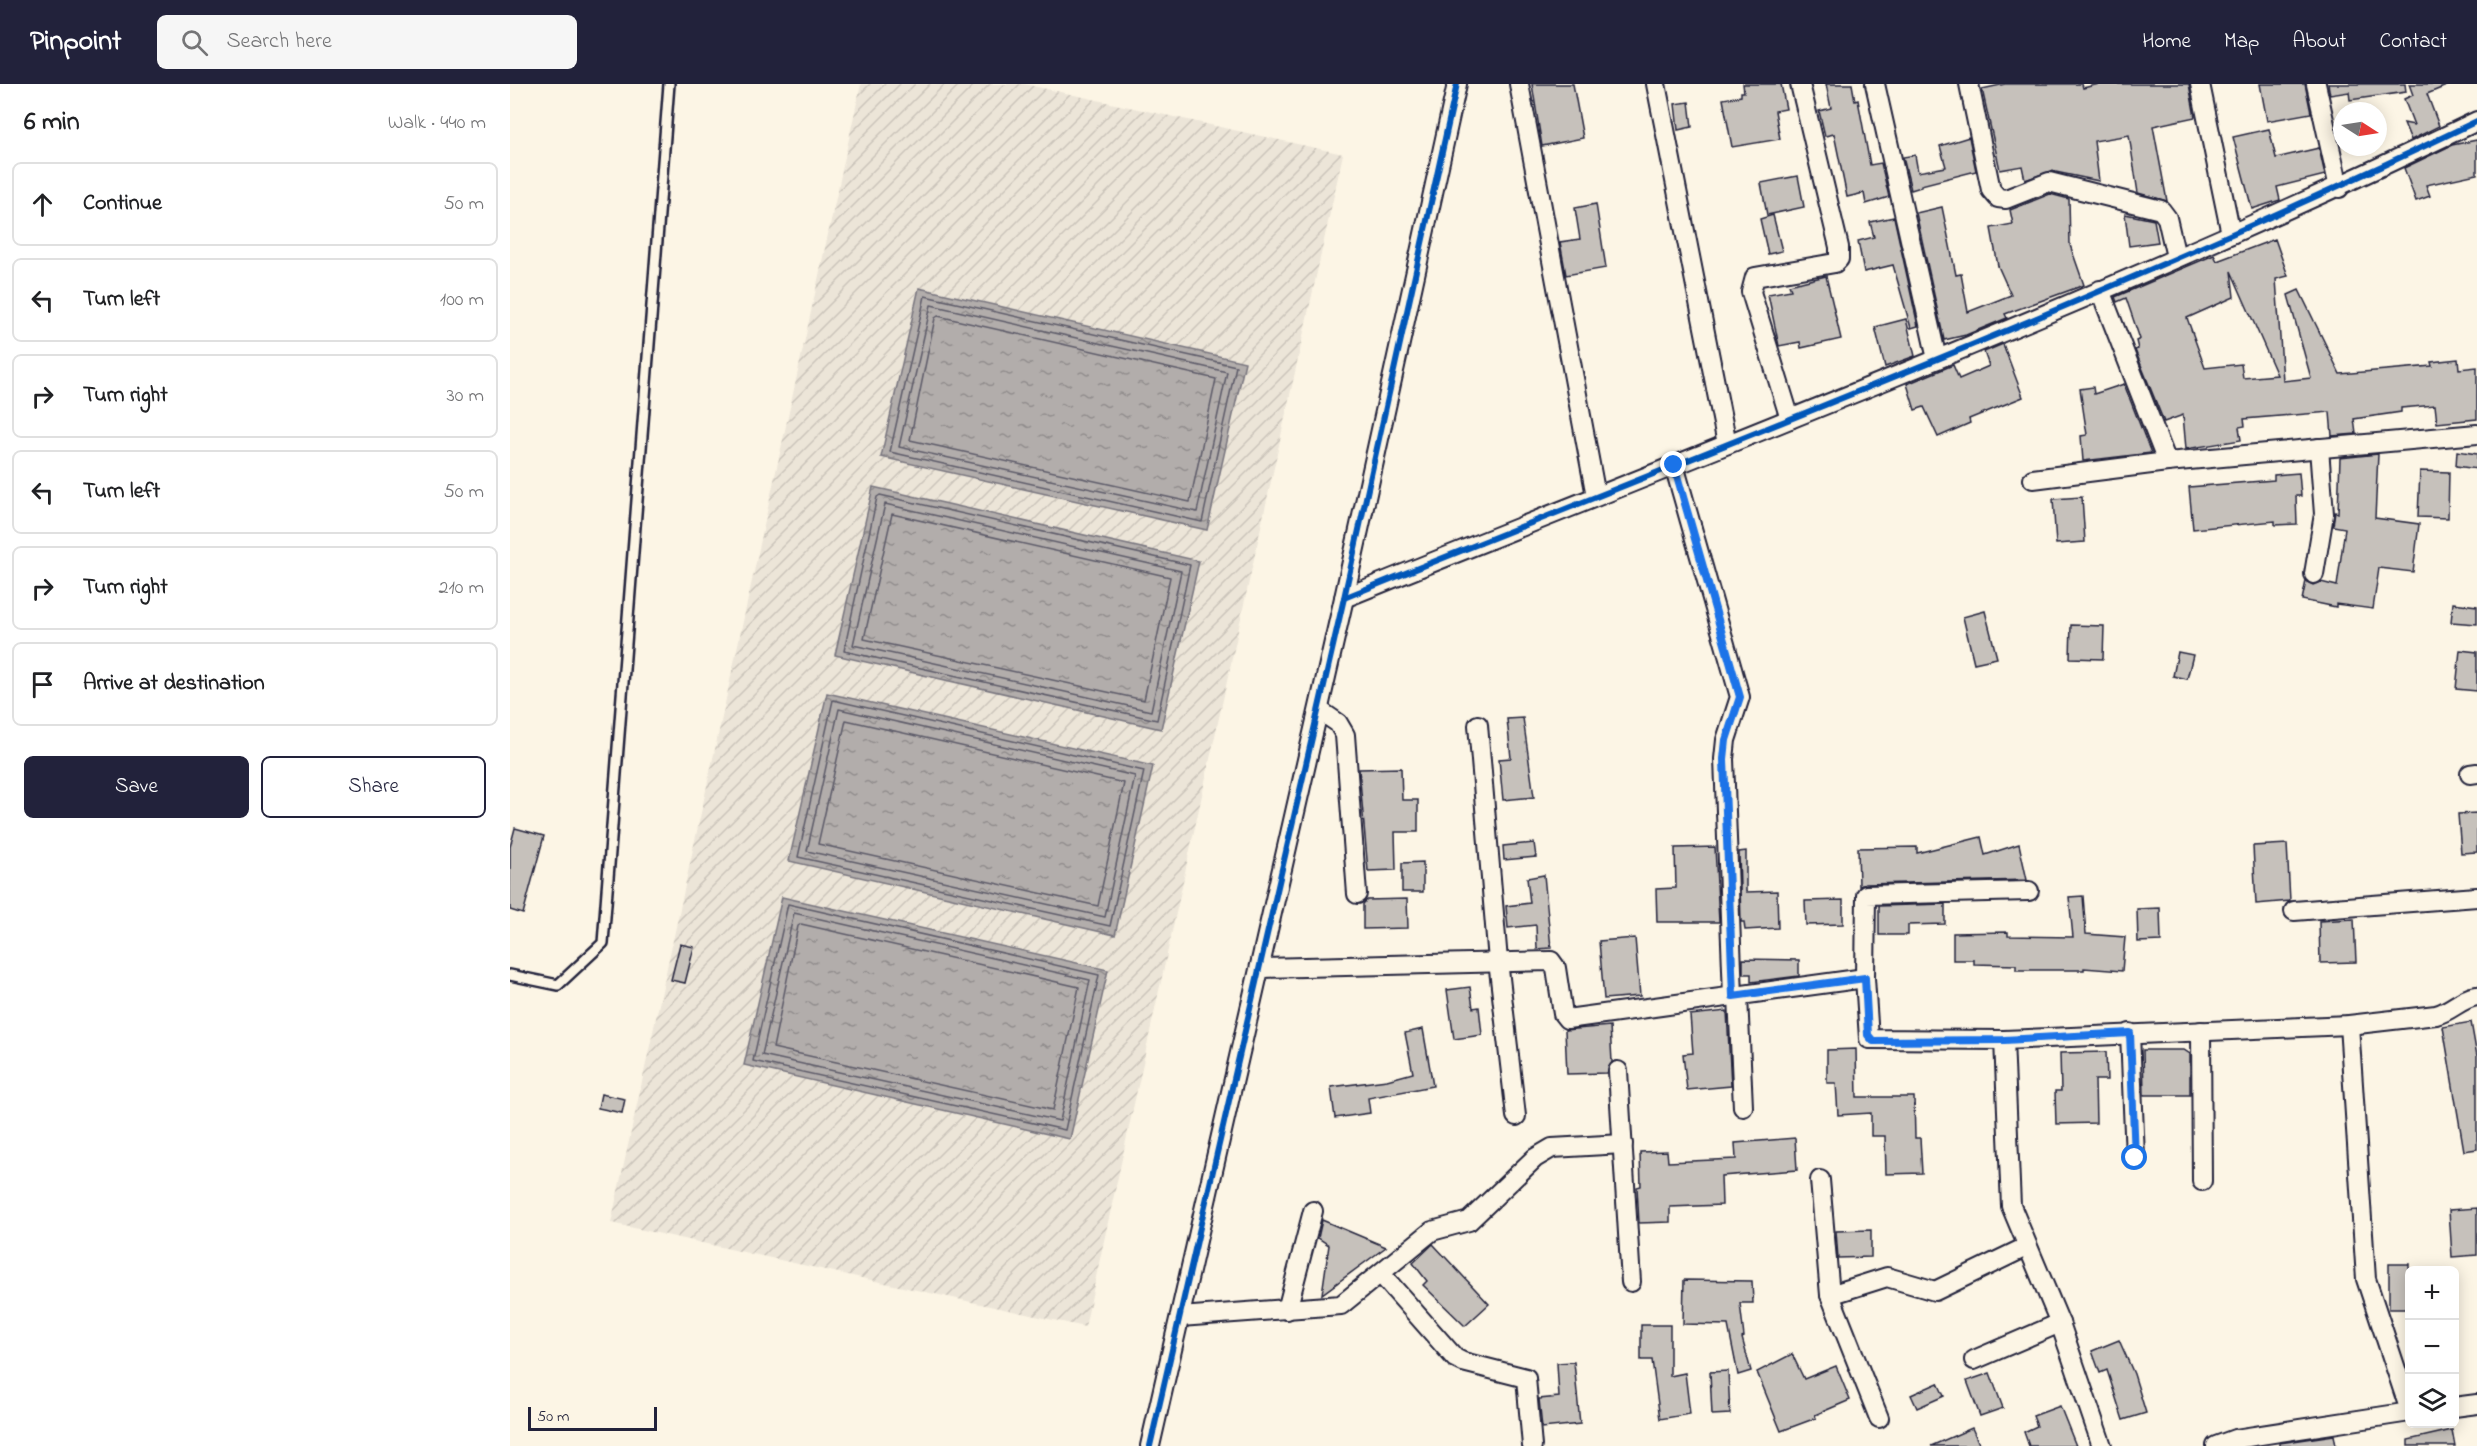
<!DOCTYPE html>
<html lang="en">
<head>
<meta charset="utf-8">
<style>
  :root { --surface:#fff; --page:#f6f6f6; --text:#202124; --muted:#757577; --line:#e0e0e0; --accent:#22223b }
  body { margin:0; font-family:"Indie Flower",sans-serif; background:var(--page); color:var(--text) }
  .controls { position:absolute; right:18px; bottom:18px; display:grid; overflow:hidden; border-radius:9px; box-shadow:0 3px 15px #0003 }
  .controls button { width:54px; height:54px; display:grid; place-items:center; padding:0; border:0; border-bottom:2px solid var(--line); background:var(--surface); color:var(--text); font:30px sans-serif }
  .compass { position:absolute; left:1823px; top:18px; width:54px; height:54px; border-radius:50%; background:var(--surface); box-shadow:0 3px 15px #0003; rotate:102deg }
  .scale { position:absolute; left:18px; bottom:15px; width:129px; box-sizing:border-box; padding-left:6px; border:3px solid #22223b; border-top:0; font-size:16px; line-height:21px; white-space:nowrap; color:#22223b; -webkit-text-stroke:4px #fcf5e5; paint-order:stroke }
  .stop { position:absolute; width:18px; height:18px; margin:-14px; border:4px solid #1a73e8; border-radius:50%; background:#fff }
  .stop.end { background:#1a73e8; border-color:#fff; box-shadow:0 2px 6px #0008 }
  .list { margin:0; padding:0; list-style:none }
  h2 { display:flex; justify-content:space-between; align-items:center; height:78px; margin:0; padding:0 24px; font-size:26px }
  h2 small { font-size:20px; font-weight:400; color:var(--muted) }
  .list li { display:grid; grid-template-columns:39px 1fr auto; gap:18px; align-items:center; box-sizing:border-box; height:84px; margin:0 12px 12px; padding:0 12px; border:2px solid var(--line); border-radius:9px }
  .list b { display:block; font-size:22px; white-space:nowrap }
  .list em { font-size:20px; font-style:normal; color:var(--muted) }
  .actions { display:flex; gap:12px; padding:18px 24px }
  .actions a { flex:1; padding:14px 0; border:2px solid var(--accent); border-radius:9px; text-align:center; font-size:21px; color:var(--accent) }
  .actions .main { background:var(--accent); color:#fff }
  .icon { flex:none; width:33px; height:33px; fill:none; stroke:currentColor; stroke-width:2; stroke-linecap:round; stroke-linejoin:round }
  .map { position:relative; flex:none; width:1967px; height:1362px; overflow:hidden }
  header { display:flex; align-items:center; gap:36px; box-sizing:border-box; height:84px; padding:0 30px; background:var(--accent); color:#fff }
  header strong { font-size:28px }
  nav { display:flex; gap:33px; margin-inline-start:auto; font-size:21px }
  .search { width:420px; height:54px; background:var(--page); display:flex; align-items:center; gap:15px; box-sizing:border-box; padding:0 21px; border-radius:9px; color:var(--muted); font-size:22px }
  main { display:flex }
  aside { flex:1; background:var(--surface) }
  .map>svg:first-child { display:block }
</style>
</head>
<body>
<header>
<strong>Pinpoint</strong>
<div class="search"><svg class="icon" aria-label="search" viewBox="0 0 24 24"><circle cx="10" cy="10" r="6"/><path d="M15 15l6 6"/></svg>Search here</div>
<nav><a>Home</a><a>Map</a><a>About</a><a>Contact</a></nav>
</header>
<main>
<aside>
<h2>6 min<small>Walk · 440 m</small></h2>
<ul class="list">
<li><svg class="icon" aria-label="ahead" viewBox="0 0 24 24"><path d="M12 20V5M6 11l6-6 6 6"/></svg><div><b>Continue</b></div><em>50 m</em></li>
<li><svg class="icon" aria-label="left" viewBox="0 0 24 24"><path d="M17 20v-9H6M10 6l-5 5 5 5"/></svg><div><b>Turn left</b></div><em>100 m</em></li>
<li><svg class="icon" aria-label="right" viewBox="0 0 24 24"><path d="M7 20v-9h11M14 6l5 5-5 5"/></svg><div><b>Turn right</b></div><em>30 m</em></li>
<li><svg class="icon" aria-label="left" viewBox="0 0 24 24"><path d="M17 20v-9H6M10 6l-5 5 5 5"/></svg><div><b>Turn left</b></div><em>50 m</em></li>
<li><svg class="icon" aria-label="right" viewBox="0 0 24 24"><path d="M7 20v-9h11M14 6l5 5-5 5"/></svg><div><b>Turn right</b></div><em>210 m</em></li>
<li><svg class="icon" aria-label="arrive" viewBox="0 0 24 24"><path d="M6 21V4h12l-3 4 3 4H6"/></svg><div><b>Arrive at destination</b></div></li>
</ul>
<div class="actions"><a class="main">Save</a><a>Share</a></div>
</aside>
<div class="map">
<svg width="1967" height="1362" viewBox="0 0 1967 1362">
  <defs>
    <pattern id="industrial-furrows" width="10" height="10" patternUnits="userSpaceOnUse" patternTransform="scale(1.5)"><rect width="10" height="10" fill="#ece5d8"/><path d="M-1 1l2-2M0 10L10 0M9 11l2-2" fill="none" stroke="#cac4ba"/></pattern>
    <pattern id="water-ripples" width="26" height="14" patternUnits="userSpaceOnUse" patternTransform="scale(1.5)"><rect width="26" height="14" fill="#b2adab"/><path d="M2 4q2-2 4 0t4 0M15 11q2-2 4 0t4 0" fill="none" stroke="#908c8c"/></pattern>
  </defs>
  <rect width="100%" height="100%" fill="#fcf5e5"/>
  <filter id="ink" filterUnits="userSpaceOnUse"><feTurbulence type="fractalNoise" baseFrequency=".0167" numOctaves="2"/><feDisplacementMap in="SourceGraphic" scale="12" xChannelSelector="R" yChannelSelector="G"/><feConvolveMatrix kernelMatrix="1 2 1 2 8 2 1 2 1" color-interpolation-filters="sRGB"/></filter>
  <g filter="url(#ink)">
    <path fill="url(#industrial-furrows)" d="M351,0h163l319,70 -258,1173 -474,-104z"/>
    <g fill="url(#water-ripples)" stroke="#78757e" stroke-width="1.5">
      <path d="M409,204l326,74 -38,168 -326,-73z"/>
      <path d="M363,403l326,74 -38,168 -326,-74z"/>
      <path d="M317,609l326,73 -38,169 -326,-74z"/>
      <path d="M272,813l326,73 -38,169 -326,-74z"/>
    </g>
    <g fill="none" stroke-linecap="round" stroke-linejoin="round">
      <g stroke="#5c5a68" stroke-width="1.5">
        <path d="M415,212l311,70 -34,156 -312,-70z"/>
        <path d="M421,221l296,67 -30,140 -298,-65z"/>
        <path d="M428,232l278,63 -26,123 -280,-62 25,-122z"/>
        <path d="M370,411l310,70 -33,155 -313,-69 33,-154z"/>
        <path d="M375,420l296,67 -30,140 -298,-66z"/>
        <path d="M382,430l278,63 -26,123 -280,-61z"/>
        <path d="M323,616l311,71 -34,155 -312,-69z"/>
        <path d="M329,625l296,67 -30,141 -298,-66z"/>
        <path d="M336,636l278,63 -26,123 -280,-62z"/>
        <path d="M278,820l311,71 -34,155 -312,-69z"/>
        <path d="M284,829l296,67 -30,141 -298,-66z"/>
        <path d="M291,840l278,63 -26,123 -280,-62 25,-122z"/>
      </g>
    </g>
    <g fill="#c6c1bb" stroke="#22223b" stroke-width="1.5" fill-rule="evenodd">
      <path d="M1022,0h41l10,54 -41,8z"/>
      <path d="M1233,0h38l5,25 -11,2 5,28 -48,8 -9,-48 18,-3v-4h3z"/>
      <path d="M1316,0h26l3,17 3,-1 12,65 11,-2 8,34 -23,7 -2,-11 -17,4 -13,-63 -9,2 -6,-25 12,-3z"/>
      <path d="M1495,0h77l1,4 16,-4h90l6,33 -42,9 14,75 -29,-8 -9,-58 -35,6 5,40 -48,-10 -26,9 -3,-14 -22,4 -18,-81z"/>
      <path d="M1750,0h45l6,29 -44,8z"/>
      <path d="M1818,0h77l1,8 -56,8 -1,-8 -19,3z"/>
      <path d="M1899,0h42l-24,10 12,32 -28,14 -7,-17 10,2 -10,-26 9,-4z"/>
      <path d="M1179,18l3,25 -14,3 -3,-26z"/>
      <path d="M1759,45l7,29 43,-10 6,27 -48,12 3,13 -28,9 -19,-72z"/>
      <path d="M1459,53l7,34 -55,14v2l-10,3 -8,-33 12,-2 3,17 28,-5 -6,-21z"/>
      <path d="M1967,56v34l-51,11 4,11 -14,5 -12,-33 48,-23z"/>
      <path d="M1288,92l6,31 -37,8 -6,-32z"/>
      <path d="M1540,110l19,5 1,46 14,40 -79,29 2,4 -41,17 -22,5 -28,-127 26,-6 14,68 5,-1 7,38 43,-17 -13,-29 -7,-38 22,-4 -3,-14z"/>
      <path d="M1086,120l10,64 -40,7 -6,-33 20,-3 -5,-31z"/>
      <path d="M1615,130l29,6 4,22 -29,4z"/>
      <path d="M1263,131l9,36 -14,3 -8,-35z"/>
      <path d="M1384,133l24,109 -7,2 -18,-63 -29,7 -6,-31 16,-4 -4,-15z"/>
      <path d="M1765,155l13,37 -12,3 7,102 28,-3 -23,-83 11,-5 41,84 92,-8 -1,-4 27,-3 1,10 18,-2v52l-40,4 -2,-18 -34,3v4l-47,7 2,15 -24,2 -2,-24 -86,7 1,7 -6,1 2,13 -55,9 -3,-34 -19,7 -29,-72 3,-1 -2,-8 4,-2 -14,-41 -9,4 -2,-5 99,-42 3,6zM1721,187l46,104 -34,3 -2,-14 -36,4 -18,-50 47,-21z"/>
      <path d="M1316,192l15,63 -40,9 -1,-6 -21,4 -11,-52 23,-4 -2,-5z"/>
      <path d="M1396,235l9,37 -30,11 -10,-40z"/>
      <path d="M1493,260l20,53 -54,22 1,4 -32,14 -14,-30 -9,3 -8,-26 46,-19 6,14 30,-13 -5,-14z"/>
      <path d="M1614,300l27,69 -68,8 -2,-25 6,-1 -7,-46 13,-2 1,7z"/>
      <path d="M1947,367l20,3v15l-21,-3z"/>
      <path d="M1868,370l-3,64 44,6 -6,48 -34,-4 -6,41 -37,-5v3l-34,-7 4,-19 7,4 8,-3 16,4 8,-58 -12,-2 2,-14 3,1 2,-55z"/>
      <path d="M1910,387l29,1 -1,46 -30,-1z"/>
      <path d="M1789,389l2,23h-5l1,28 -22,1v-4l-82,8 -4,-42 85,-7v-5z"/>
      <path d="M1572,413l3,45 -29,2 -3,-45z"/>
      <path d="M1943,519l24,3v18l-26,-2z"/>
      <path d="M1475,527l12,47 -23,5 -11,-46z"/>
      <path d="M1561,541l33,1 -1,33 -33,-1z"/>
      <path d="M1950,566l17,2v39l-21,-2z"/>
      <path d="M1668,568l15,3 -6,24 -14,-3z"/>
      <path d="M1013,634l11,79 -31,3 -4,-41 12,-1 -4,-39z"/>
      <path d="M891,684l1,32h16v32h-23l1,38 -28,1 -9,-102z"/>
      <path d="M1967,729v39l-16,1 -3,-39z"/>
      <path d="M5,744l29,8 -21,78 -13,-4v-63z"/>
      <path d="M1471,753l4,18 34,-11 8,36 -161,4 -7,2 -1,-38 59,-1v6z"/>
      <path d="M1024,759l2,14 -32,3 -1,-14z"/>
      <path d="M1777,760l3,57 -34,3 -3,-58z"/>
      <path d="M1205,763l4,75h-62l-1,-33 20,-1 -1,-40z"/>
      <path d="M1236,767v41l31,-1 1,37 -33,2 -1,-8h-3l-2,-70z"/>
      <path d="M913,778v30h-21v-29z"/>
      <path d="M1034,791l7,73 -14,1 -1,-24 -28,3 -2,-22 24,-3 -3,-25z"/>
      <path d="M1573,812l3,38 39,3 -3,34 -38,-3v2h-68v-5l-42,-1v-4h-21v-27l55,-1v4l65,1 -4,-40z"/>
      <path d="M897,815l1,29 -45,1v-25l4,-4z"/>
      <path d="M1333,816v24l-37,1 -1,-24z"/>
      <path d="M1435,820v20l-37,1v10h-29v-29z"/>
      <path d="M1650,824l1,33 -23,1 -1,-33z"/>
      <path d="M1844,835l2,43 -36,1 -1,-42z"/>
      <path d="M1125,854l5,58 -36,3 -5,-58z"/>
      <path d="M170,860l14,3 -9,36 -14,-3z"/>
      <path d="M1233,875l56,1v16l-48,6v-8h-8z"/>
      <path d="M960,903l3,21 6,-1 3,28 -28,4 -7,-49z"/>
      <path d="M1217,927l4,75 -44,4 -4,-36 10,-1 -3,-38z"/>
      <path d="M1961,938l6,34v93l-13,2 -21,-124z"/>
      <path d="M1100,942l2,36 -5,11 -40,1 -2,-44z"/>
      <path d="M913,945l10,57 -65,12 2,15 -35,5 -4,-31 56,-7 26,-7 -8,-40z"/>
      <path d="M1346,965l1,48h57l1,41h5l2,35 -36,1 -1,-38h-14v-23l-33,2 -2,-32h-9v-33z"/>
      <path d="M1633,966h41l6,4v41h-46z"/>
      <path d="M1596,968l1,28h-12l1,43 -40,1 -1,-33h6l-1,-38z"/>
      <path d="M91,1010l24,5 -3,14 -24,-5z"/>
      <path d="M1285,1054l2,32 -76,6 1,29 -52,2v15l-31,1 -2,-36 4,-1 -1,-34 27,-1 1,11 68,-3 -1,-16z"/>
      <path d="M1967,1124v47l-25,2 -3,-47z"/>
      <path d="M812,1136l64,27 -64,47 7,-49 -11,-7z"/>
      <path d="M1361,1146v27l-33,1 -2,-27z"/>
      <path d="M923,1160l56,60 -24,22 -42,-41 4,-4 -14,-18z"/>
      <rect x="1879" y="1180" width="20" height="45"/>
      <path d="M1174,1196l68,1 1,22h-13l4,34 -2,1 9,33 -13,4 -10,-50 -45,-1z"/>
      <path d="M1131,1241h29v51l15,-3 5,41 -30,5 -8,-59h-11z"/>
      <path d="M1609,1256l15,34 12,39 -23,7 -16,-50 -7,3 -8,-22z"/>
      <path d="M1282,1270l12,25 32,-13 14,34 -35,15 1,3 -35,13 -24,-59z"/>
      <path d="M1064,1278l6,62 -38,4 -3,-29 20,-2 -2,-34z"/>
      <path d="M1218,1287l2,43 -18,1 -2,-43z"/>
      <path d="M1480,1289l13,35 -23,8 -13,-35z"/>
      <path d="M1428,1299l6,13 -27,12 -6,-13z"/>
      <path d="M1550,1322l16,40h-47l-5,-14 13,-6 -4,-10z"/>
      <path d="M1462,1344l8,18h-49z"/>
      <path d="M1942,1346l3,16h-47v-6z"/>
      <path d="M1824,1351l2,11h-56v-3z"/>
    </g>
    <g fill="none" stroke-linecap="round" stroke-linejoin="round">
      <defs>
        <path id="lane" d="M0,891l48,10 45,-42 66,-859"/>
        <g id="street">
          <path d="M1009,0l77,412"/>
          <path d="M1146,0l71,360"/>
          <path d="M1365,0l62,275"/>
          <path d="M1459,0l22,106 7,8 8,1 43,-17 112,28 6,8 9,39"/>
          <path d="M1690,0l31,150"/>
          <path d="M1806,0l23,104"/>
          <path d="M1590,206l67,172"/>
          <path d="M1280,335l-39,-127 4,-15 80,-14 4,-4v-12l-39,-163"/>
          <path d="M1164,381l66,232 -14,43 -2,19 9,237"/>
          <path d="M1523,395l134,-17 310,-28"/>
          <path d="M1804,490l10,-60 -5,-66"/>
          <path d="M834,514c380,-154 764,-299 1133,-477"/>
          <path d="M809,626l19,13 7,12 12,159"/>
          <path d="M968,641l20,236 18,155"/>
          <path d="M1960,690l7,-1"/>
          <path d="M1519,807l-163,4 -1,83 4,61 135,1 345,-15 87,-10c16,-4 25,-17 41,-19"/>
          <path d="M1784,827l183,-14"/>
          <path d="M750,884l291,-7 5,7 7,46 4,5 298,-41"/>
          <path d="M1228,912l5,111"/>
          <path d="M1839,941l17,254 44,132"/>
          <path d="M1691,947l1,150"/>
          <path d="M1620,949l5,125"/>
          <path d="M1494,956l7,166 49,117 42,123"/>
          <path d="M1108,987l13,211"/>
          <path d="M1310,1096l10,115 49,123"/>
          <path d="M871,1190l74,84 8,4 63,16 6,68"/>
          <path d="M1320,1211l57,-18 48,14 91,-44"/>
          <path d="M777,1226l26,-99"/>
          <path d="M670,1233l161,-12 91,-74 37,-10 66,-63 17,-10 71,-4"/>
          <path d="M1464,1276l86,-37"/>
          <path d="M1944,1323l23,-3"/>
          <path d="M640,1362l194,-848 113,-514"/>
          <path d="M1706,1362l19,-7 175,-27"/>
        </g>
      </defs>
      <use href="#lane" stroke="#22223b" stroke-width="14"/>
      <use href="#street" stroke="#22223b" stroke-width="22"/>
      <use href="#lane" stroke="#fcf5e5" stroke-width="9"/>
      <use href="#street" stroke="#fcf5e5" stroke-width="18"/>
      <defs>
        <g id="cycleway">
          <path d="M834,514c380,-154 764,-299 1133,-477"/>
          <path d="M640,1362l194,-848 113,-514"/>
        </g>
      </defs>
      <use href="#cycleway" stroke="#fcf5e5" stroke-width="10"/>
      <use href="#cycleway" stroke="#0057b8" stroke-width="6"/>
    </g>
  </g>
  <g fill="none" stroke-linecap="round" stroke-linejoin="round" filter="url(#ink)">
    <path stroke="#1a73e8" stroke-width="8" d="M1164,381l66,232 -14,43 -2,19 9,237 132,-18 3,57 5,6 131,-1 126,-7 5,125"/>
  </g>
</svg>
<div class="controls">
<button>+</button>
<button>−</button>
<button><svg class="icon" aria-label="layers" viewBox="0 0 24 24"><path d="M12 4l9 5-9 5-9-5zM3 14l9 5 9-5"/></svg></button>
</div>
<svg class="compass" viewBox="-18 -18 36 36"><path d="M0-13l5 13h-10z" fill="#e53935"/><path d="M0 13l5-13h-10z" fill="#757577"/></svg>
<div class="scale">50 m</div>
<div class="stop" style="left:1625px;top:1074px"></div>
<div class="stop end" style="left:1164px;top:381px"></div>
</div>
</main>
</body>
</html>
